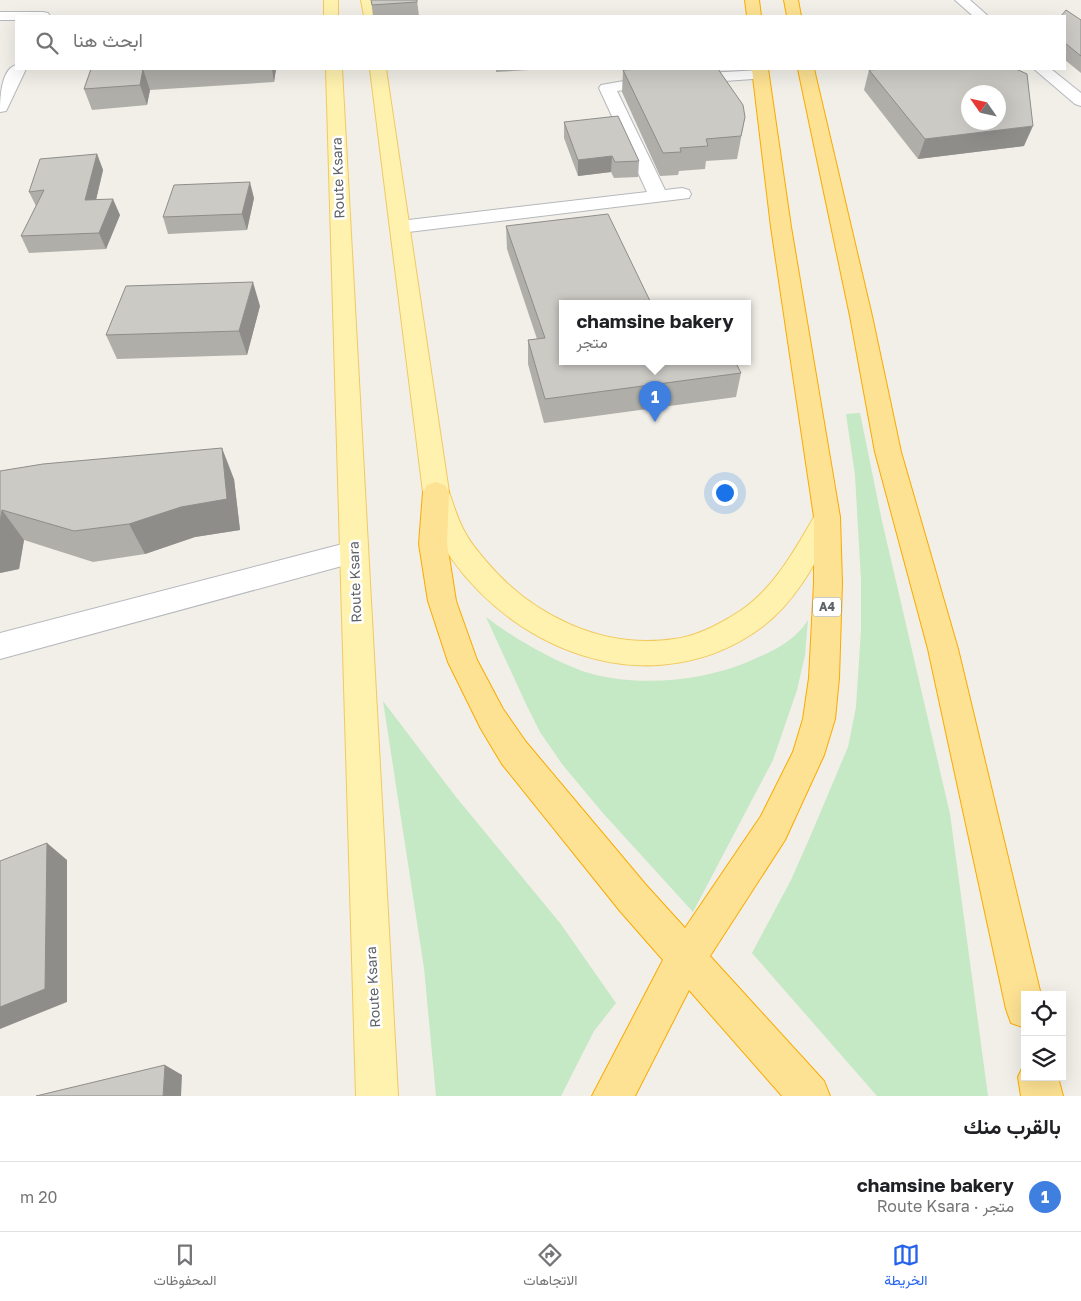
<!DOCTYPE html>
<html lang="ar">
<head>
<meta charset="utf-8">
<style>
  :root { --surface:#fff; --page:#f6f6f6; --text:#202124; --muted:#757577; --line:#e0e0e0; --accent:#2563eb }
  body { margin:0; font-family:"Golos Text",Vazirmatn,sans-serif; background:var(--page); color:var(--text); direction:rtl }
  .controls { position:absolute; right:15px; bottom:15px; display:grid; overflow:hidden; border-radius:0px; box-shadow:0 5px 20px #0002 }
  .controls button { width:45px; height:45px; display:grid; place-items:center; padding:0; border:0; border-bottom:1px solid var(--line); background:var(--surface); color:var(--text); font:25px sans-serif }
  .compass { position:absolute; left:961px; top:85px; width:45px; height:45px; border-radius:50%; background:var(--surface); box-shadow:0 5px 20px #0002; rotate:304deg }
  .you { position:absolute; left:724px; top:492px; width:18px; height:18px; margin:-12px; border:4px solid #fff; border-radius:50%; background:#1a73e8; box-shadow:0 0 0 8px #1a73e833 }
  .badge { display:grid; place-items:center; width:32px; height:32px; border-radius:50%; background:var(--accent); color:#fff; font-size:16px; font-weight:700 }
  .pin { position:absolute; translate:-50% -41px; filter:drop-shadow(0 1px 2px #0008) }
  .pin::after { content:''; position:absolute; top:26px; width:18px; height:15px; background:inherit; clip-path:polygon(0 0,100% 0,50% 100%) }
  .popup { position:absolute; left:559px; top:300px; width:192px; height:65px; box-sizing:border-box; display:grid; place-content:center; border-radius:0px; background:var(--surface); filter:drop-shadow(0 1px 4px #0005); font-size:16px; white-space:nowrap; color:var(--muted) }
  .popup b { font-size:19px; color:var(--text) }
  .popup::after { content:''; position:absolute; left:50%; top:100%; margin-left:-10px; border:10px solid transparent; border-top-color:var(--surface) }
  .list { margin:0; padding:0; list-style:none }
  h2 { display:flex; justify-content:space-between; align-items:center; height:65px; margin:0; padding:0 20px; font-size:21px }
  h2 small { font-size:16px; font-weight:400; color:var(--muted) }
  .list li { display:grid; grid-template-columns:32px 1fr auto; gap:15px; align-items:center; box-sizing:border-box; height:70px; padding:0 20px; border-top:1px solid var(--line) }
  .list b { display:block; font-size:19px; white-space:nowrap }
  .list p { margin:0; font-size:16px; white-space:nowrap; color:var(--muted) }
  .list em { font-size:16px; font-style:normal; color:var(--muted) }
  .icon { flex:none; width:28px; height:28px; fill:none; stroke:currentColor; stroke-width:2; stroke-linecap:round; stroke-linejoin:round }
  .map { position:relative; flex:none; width:1081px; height:1096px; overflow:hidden; direction:ltr }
  .search { position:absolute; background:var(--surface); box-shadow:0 5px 20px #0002; left:15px; right:15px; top:15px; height:55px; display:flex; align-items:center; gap:12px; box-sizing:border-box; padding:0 18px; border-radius:0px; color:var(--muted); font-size:19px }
  .sheet { height:135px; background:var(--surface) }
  nav { display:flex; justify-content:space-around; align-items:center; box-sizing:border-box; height:70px; border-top:1px solid var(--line); background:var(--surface); font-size:14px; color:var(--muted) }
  nav a { display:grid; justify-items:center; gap:2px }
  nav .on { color:var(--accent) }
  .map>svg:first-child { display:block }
</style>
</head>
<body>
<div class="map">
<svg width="1081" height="1096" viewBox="0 0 1081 1096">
  <rect width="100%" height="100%" fill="#f1efe8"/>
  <g fill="#c5e8c5">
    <path d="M860,413l22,108 68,293 38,282h-111l-125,-143 39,-73 19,-43 38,-90 8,-40 5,-77v-50l-6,-105 -9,-61z"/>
    <path d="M486,617c29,22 62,41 96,54 51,17 120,11 168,-10 23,-10 44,-19 58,-41l-3,35 -8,35 -24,70 -80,152 -91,-100 -40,-48 -22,-32 -14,-28z"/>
    <path d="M383,701l73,96 104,126 56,80 -22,28 -33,65h-125l-12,-128z"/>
  </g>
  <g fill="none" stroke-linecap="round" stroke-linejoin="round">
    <defs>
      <g id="minor">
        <path d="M955,0h15l18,16h-15z"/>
        <path d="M0,12h43l5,1 2,3h-34v4h-16z"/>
        <path d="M16,65v4h10l-18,38 -2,4 -6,1c0,-13 1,-43 16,-47z"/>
        <path d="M1034,69h17l30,24v13l-6,-2z"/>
        <path d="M761,70l6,2 2,3 -2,3 -115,8 -35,5 48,99 17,-2 7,2 2,4 -2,4 -289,35 -7,-2 -3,-4 3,-4 7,-2 247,-29 -48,-104 2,-3 51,-9z"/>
        <path d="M354,541l10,3 4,8 -4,8 -364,99v-26z"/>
      </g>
      <g id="major">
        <rect x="324" y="0" width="14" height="16"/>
        <path d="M361,0h14l3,16h-14z"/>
        <path d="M326,69h16l56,1027h-42z"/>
        <path d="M370,69h16l63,423c5,14 9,29 17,42 5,10 13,18 20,27 45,54 117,89 188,78 24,-3 46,-15 66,-28 35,-23 57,-65 78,-101l9,-3 9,3 4,7c-21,39 -42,83 -78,110 -104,77 -241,30 -311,-69 -13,-20 -21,-43 -28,-66z"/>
      </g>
      <g id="highway">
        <path d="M745,0h14l2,16h-14z"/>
        <path d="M784,0h14l3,16h-14z"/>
        <path d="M752,69h16l23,158 49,290 2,66 -3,95 -4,41 -11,36 -39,85 -75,116 114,125 6,15h-48l-93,-106 -54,106h-43l71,-136 -43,-49 -118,-147 -21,-35 -33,-67 -20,-61 -9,-57 4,-52 4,-7 9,-3 9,3 4,7 -2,52 9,57 21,59 26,49 23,33 120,143 39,43 76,-112 32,-64 10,-33 6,-41 5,-95v-66l-43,-290z"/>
        <path d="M798,69h16l58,247 29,136 57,197 83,346h-16v33l-14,-5 -5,-14 -78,-360 -53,-197 -25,-136z"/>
        <path d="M1025,1062v15h33l5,19h-42l-3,-19z"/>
      </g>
    </defs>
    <use href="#minor" stroke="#b5b8bc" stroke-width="2"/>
    <use href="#major" stroke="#f2c960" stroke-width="2"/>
    <use href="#highway" stroke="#f9ab00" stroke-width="2"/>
    <use href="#minor" fill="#fff" fill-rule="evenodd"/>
    <use href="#major" fill="#fff2af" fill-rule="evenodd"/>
    <use href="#highway" fill="#fde293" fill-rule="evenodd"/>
  </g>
  <g fill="#afaea9">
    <path d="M371,0h46l2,16h-46z"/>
    <path d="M1065,16l16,4v53l-16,-13z"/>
    <path d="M91,69h185l-2,13 -124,8 -3,15 -55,5 -8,-21z"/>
    <path d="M496,69h49l-49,3z"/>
    <path d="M623,70l122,47 -8,42 -31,2 -1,8 -26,2 -1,4 -18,1 -38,-84z"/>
    <path d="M869,70l155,76 -106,13 -54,-69z"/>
    <path d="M564,122l75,39 -1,16 -24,1 -3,-6 -33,4 -14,-38z"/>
    <path d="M97,154l6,16 -7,30 24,15 -14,34 -77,4 -8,-17 15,-30 -7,-14z"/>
    <path d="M254,198l-7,32 -79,4 -5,-17z"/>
    <path d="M506,226l56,77 179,70 -5,24 -192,26 -16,-59v-24l9,-1 -30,-90z"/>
    <path d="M260,306l-13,49 -130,4 -11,-24z"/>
    <path d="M0,471l234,8 6,51 -45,7 -50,17 -52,8 -69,-22 -5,29 -19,4z"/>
  </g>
  <g fill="#8f8d8a">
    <path d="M143,69l7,21 -3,15 -7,-20z"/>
    <path d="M272,69h4l-2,13z"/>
    <path d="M1033,126l-9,20 -106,13 7,-20z"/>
    <path d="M97,154l6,16 -11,47 -7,-17z"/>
    <path d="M612,156l-1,16 -33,4v-16z"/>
    <path d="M250,182l4,16 -7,32 -5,-16z"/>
    <path d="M113,199l7,16 -14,34 -7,-16z"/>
    <path d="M253,282l7,24 -13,49 -8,-24z"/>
    <path d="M222,448l12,31 6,51 -45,7 -50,17 -16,-30z"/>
    <path d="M2,510l22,30 -5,29 -19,4v-51z"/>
    <path d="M47,843l20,17v142l-67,27v-22z"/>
    <path d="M165,1065l17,10 -1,21h-18z"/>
  </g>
  <g fill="#cccac5" stroke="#8f8d8a" fill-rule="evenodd">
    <path d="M371,0h46v2l-45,3z"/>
    <path d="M1066,10l15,10v36l-16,-13v-27h-4z"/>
    <path d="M91,69h62h-10l-3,16 -56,4z"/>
    <path d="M640,69h78l25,36 2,12 -4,19 -35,3 2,7 -28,2 1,4 -18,1 -40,-83z"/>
    <path d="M883,69h133l11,5 6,52 -108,13 -56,-69zM968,92h30v30h-30z"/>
    <path d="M618,116l21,45 -24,1 -3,-6 -34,4 -14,-38z"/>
    <path d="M97,154l-12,46 28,-1 -14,34 -78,3 23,-46 -15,2 11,-33z"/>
    <path d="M250,182l-8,32 -79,3 11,-32z"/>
    <path d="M608,214l43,89h-89v58h173l6,12 -196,26 -17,-59 17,-2 -39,-112z"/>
    <path d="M253,282l-14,49 -133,4 20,-49z"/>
    <path d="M222,448l5,51 -46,8 -52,17 -55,7 -72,-21 -2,12v-51l43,-7z"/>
    <path d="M47,843l-2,146 -45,18v-146z"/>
    <path d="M165,1065l-2,31h-127z"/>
  </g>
  <g text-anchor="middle" stroke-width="5" stroke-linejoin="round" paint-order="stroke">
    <rect fill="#fff" stroke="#8f9295" stroke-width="1" x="813" y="597.5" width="28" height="19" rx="4"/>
    <g font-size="12" font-weight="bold" fill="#5f6368">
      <text x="827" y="611">A4</text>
    </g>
    <g font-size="14" fill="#5f6368" stroke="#fff">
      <text transform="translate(338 178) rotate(-92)" y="5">Route Ksara</text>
      <text transform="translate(355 582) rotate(-92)" y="5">Route Ksara</text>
      <text transform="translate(373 987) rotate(-93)" y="5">Route Ksara</text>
    </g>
  </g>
</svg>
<div class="controls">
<button><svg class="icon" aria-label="locate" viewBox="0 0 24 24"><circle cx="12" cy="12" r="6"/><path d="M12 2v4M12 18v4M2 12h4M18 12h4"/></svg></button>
<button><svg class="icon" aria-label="layers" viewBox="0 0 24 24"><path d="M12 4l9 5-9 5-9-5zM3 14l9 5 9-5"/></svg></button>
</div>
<svg class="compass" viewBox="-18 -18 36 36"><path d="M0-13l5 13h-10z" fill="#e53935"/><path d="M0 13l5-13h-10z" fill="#757577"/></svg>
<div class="you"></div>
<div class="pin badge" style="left:655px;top:422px;background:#3f7fe0">1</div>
<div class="popup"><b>chamsine bakery</b>متجر</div>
<div class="search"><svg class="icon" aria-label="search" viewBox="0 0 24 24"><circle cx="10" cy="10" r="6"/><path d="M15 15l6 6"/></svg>ابحث هنا</div>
</div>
<section class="sheet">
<h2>بالقرب منك<small></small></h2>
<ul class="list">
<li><span class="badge" style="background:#3f7fe0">1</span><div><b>chamsine bakery</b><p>متجر · Route Ksara</p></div><em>20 m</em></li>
</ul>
</section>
<nav>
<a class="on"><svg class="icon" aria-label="map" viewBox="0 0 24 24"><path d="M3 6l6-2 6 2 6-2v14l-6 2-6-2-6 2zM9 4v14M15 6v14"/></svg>الخريطة</a>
<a><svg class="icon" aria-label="directions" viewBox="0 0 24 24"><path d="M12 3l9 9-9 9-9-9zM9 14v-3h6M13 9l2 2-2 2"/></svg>الاتجاهات</a>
<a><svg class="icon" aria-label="saved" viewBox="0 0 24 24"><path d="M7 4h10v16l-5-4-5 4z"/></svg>المحفوظات</a>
</nav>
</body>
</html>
